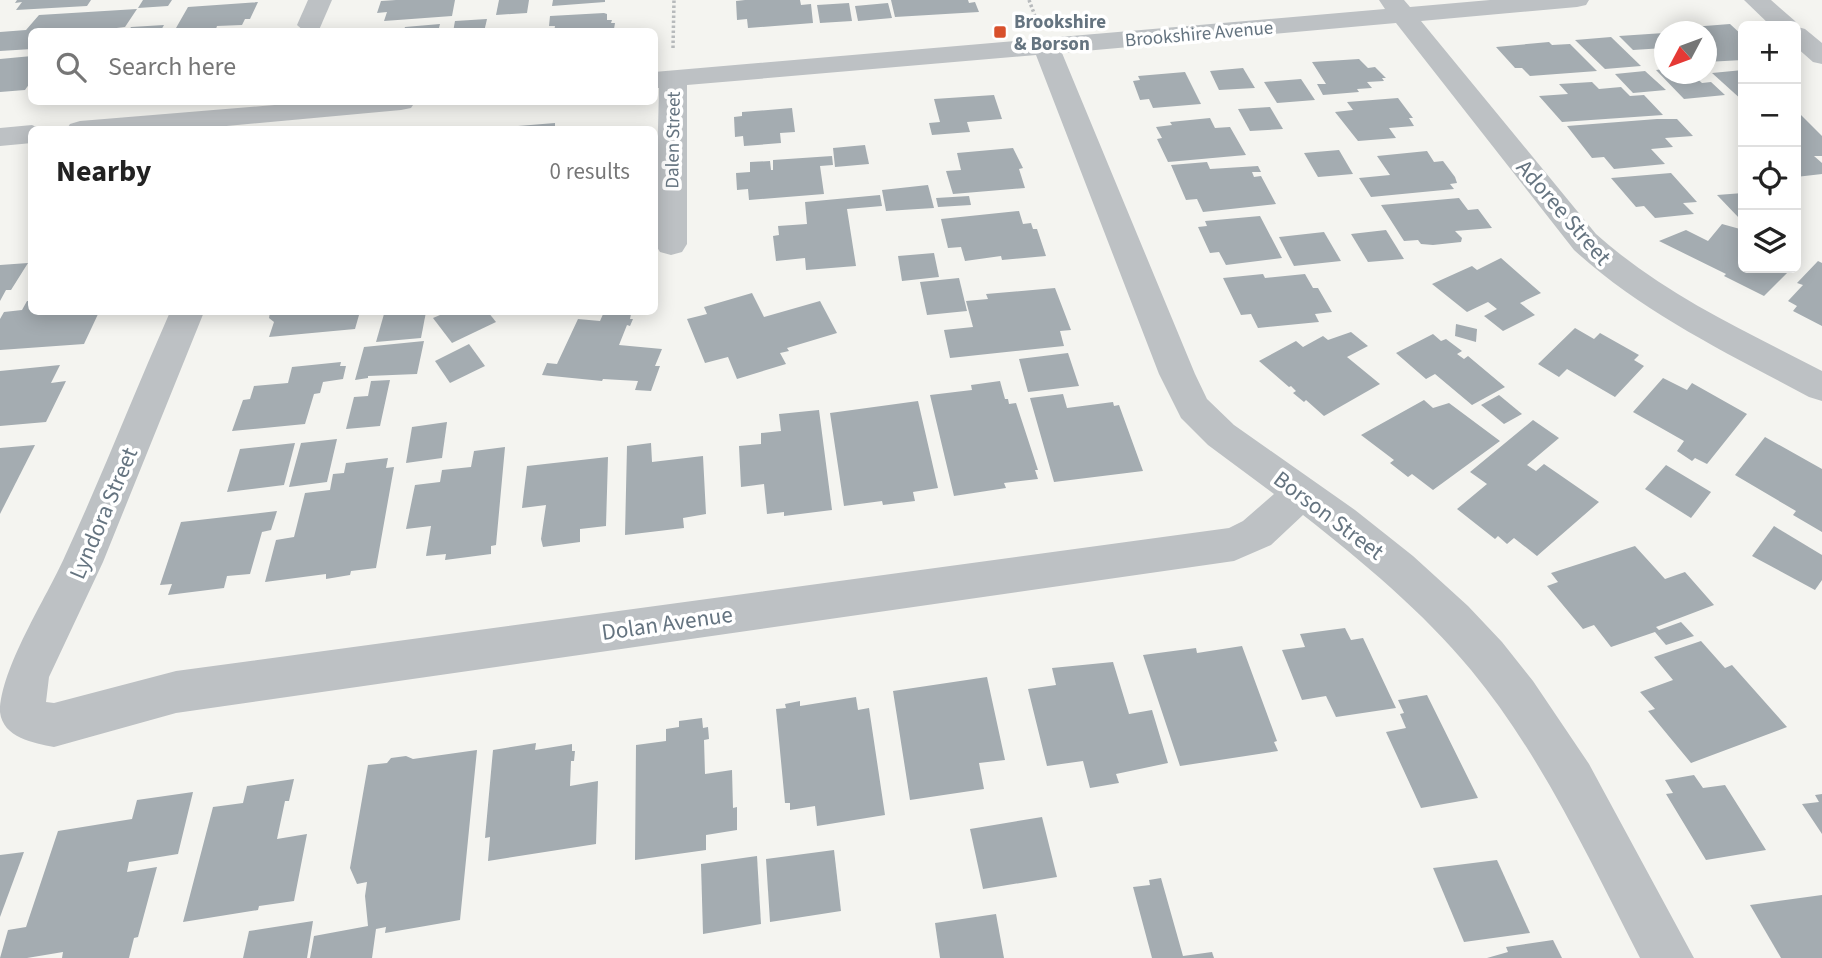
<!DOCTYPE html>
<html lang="en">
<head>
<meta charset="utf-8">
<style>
  :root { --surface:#fff; --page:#f2f2f2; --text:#222; --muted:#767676; --line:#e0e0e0 }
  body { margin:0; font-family:"Source Sans 3",sans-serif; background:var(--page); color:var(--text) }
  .controls { position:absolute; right:21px; top:21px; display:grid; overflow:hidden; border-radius:10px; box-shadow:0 4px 18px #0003 }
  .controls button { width:63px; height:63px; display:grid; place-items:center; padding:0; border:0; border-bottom:2px solid var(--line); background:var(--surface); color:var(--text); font:35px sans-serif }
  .compass { position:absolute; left:1654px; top:21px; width:63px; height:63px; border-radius:50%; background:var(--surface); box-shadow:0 4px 18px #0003; rotate:229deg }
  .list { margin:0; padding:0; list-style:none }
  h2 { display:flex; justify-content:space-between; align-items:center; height:91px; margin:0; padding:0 28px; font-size:30px }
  h2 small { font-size:23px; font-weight:400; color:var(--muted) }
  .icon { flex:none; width:38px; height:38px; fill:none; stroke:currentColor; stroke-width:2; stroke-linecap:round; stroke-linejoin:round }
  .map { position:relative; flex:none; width:1822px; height:958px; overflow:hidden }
  .search { position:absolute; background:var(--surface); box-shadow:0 4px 18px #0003; left:28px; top:28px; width:630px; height:77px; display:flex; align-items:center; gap:18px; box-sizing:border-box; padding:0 24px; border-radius:10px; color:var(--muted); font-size:26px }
  .panel { position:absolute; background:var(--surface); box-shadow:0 4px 18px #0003; left:28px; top:126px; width:630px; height:189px; border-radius:10px }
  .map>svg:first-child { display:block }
</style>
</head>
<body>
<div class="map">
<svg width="1822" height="958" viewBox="0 0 1822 958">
  <rect width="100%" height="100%" fill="#f4f4f0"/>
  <g fill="#a4acb1">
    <path d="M17,0h74l-4,6 -71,4 6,-8 -7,1z"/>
    <path d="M143,0h29l-4,6 -30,2z"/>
    <path d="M396,0h59l-3,16 -68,5 3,-9 -10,1 4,-12z"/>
    <path d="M499,0h30l-2,13 -31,2z"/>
    <path d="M553,0h52v2l-53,4z"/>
    <path d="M745,0h55l1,5 10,-1 2,19 -65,5 -1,-9 -10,1 -1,-19z"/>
    <path d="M891,0h77l1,3 6,-1 4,10 -84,5z"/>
    <path d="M258,2l-8,17h-5l-3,6 -25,1 -2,6h-35l2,-4h-6l12,-21z"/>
    <path d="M849,3l3,18 -32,2 -3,-18z"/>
    <path d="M888,3l4,15 -34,3 -3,-15z"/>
    <path d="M137,9l-12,18 -42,5h-51v17l-32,2v-19l26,-2 13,-15z"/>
    <path d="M604,13l3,1v6h5l-1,3h4l-1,6 -4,3h-56l1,-6h-6l1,-10z"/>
    <path d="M487,19l-3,13h-31l2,-11z"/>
    <path d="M440,24l-2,8h-35l2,-5z"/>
    <path d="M1730,24l13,12v24l-37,2v-30h-23l-4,-4z"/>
    <path d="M164,25l-4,7h-32l3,-5z"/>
    <path d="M1664,33v15l-31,2 -14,-14z"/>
    <path d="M1611,37l30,29 -36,3 -30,-29z"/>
    <path d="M1549,42l3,3 18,-1 27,27 -67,5 -8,-8h-7l-19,-21z"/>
    <path d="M32,56v24l-7,10 -25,2v-33z"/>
    <path d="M1359,59l9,9 7,-1 11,11h-4l2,3 -17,1 5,6 -15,1 2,3 -36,3 -6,-11h9l-14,-22z"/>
    <path d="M1243,68l12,20 -36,2 -9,-19z"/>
    <path d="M1664,69v5h28l10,9 9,-1 14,13 -41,4 -28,-29z"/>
    <path d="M1743,70v31l-31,-28z"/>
    <path d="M1645,71l21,19 -33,3 -18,-19z"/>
    <path d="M1185,72l16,32 -48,4 -4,-9 -9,1 -7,-19 7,-1 -2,-4z"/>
    <path d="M1301,79l14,21 -38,3 -13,-21z"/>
    <path d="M1592,82l7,7 22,-2 9,9 14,-1 19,20 -101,7 -23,-26 29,-2 -9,-10z"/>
    <path d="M994,95l8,24 -35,3 3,10 -38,3 -3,-12 11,-1 -6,-23z"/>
    <path d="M1398,98l15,20h-4l5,8 -25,2 7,10 -38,3 -23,-29 18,-2 -6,-8z"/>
    <path d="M1270,107l13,22 -33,2 -12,-22z"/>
    <path d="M792,108l3,24 -15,1 1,10 -37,3 -1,-10 -8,1 -1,-20 8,-1v-4z"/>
    <path d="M1796,110l26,26v20h-8l8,7v11l-26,3z"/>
    <path d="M1210,118l5,10 15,-1 16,28 -78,7 -11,-23 5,-1 -6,-11 16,-2 -2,-3z"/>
    <path d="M1657,119h20l16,17 -28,2 8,9 -22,2 14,15 -51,5 -10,-12 -12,1 -25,-32z"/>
    <path d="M555,123v7h-37v-4z"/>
    <path d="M865,145l4,19 -34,3 -2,-19z"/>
    <path d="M1013,148l10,20 -4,1 6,19 -72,6 -7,-23 15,-1 -4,-17z"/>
    <path d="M1339,150l14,24 -35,3 -14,-24z"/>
    <path d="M1427,151l7,11 9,-1 12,16 2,6 -7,1 4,5 -83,8 -12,-19 31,-3 -13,-19z"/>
    <path d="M832,156l1,9 -13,1 4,28 -75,6 -1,-11 -11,1 -1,-17 14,-1v-10l20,-1 1,9h2v-10z"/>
    <path d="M1207,162l3,7 48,-3 3,6h-9l2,5 7,-1 15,28 -73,8 -6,-13 -11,1 -15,-35z"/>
    <path d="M1671,173l26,29 -14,1 11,11 -39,4 -11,-12 -8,1 -25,-29z"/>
    <path d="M928,185l6,23 -48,3 -4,-21z"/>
    <path d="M1743,193v26h-3l-23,-24z"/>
    <path d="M880,195l2,11 -35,3 9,57 -50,4 -1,-12 -29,3 -3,-25 6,-1 -1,-9 29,-2 -2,-22z"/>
    <path d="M969,196l2,9 -33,2 -2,-9z"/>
    <path d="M1459,198l9,12 10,-1 14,19 -37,3 7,7 -1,4 -28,3 -12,-1 -3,-4 -14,1 -23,-36z"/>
    <path d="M1019,211l4,13 8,-1 2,6h4l9,27 -44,4 -1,-4 -36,5 -4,-14 -13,1 -7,-29z"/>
    <path d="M1260,216l22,42 -56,7 -7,-13 -9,1 -12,-26 9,-1 -2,-5z"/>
    <path d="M1722,224l18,5 -2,3 5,2v34h49l-28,28 -40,-20 2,-2 -67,-33 27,-11 22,11z"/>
    <path d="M1386,230l18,29 -36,3 -17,-28z"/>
    <path d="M1324,232l17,29 -47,5 -15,-29z"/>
    <path d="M934,253l5,24 -37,4 -4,-25z"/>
    <path d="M1501,258l40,35 -21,10 15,12 -32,16 -19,-15 13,-7 -9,-7 -21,10 -35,-28 40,-18 5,4z"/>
    <path d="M1818,261l4,2v63l-29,-15 4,-5 -9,-5 15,-16 -6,-2z"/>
    <path d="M28,263l-17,27h-5l-6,11v-36z"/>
    <path d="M1263,274l2,4 40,-4 8,14h5l14,24 -17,2 4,8 -61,6 -7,-14 -10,1 -18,-37z"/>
    <path d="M959,278l8,33 -40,4 -7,-33z"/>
    <path d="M1055,288l16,42 -11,1 4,15 -114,12 -6,-28 29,-3 -7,-26 22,-2 -2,-5z"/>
    <path d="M752,293l12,24 56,-16 17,32 -50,15 2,3 -9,2 6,11 -49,15 -9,-22 -23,6 -18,-44 20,-5 -3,-7z"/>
    <path d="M27,301h5v11h67l-15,32 -84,6v-31l4,-7 18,-2z"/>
    <path d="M270,312h98l-9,3 -4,14 -86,8 5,-15 -5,-4z"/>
    <path d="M396,312h30l-5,26 -45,4 8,-28z"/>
    <path d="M447,312h41l8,10 -44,21 -19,-25z"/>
    <path d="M604,312l27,2 -1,5h3l-3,7 -3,-1 -8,20 43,4 -7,17h5l-9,25 -16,-1 3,-9 -35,-2 -1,2 -60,-6 5,-12 10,1 21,-45 22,2z"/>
    <path d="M1456,324l21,5 -1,13 -21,-6z"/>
    <path d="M1575,328l19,11 6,-6 39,22 -5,5 10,6 -29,31 -48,-28 -8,8 -21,-13z"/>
    <path d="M1351,332l17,14 -21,11 33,27 -56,32 -18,-16 -2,2 -11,-9 3,-2 -5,-5 -2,1 -30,-26 37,-20 7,6 20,-11 5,4z"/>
    <path d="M1433,334l8,7 5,-2 16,12 -5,3 7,5 4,-3 37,31 -33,18 -37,-31 -9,5 -30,-26z"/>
    <path d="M424,341l-7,33 -49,2v2l-13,2 9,-33z"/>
    <path d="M469,344l16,22 -35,17 -15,-22z"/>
    <path d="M1068,353l11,33 -51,6 -9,-33z"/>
    <path d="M341,362l-1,4h6l-3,13 -20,3 -3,11 -6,1 -9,30 -73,7 11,-31 7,-1 4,-13 34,-3 4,-16z"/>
    <path d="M60,365l-9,18 15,-2 -20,41 -46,4v-55z"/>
    <path d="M1663,378l24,12 5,-7 55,31 -40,50 -12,-6 -3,3 -15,-10 7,-10 -51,-29z"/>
    <path d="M390,380l-10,46 -34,3 8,-32 14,-1 3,-15z"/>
    <path d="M1000,381l5,18h3l1,5 7,-1 22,67h-3l3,9 -34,4 2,5 -52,8 -24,-101 42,-5 -1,-5z"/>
    <path d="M1063,394l4,14 46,-6 1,4 5,-1 24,66 -89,11 -24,-84z"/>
    <path d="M1499,395l23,19 -18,10 -23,-19z"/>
    <path d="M1424,400l9,8 16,-5 51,38 -67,49 -21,-16 -4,3 -18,-14 4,-3 -33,-25z"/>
    <path d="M918,401l20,87 -25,4 2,9 -32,4 -1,-4 -38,5 -14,-93z"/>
    <path d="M819,410l13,100 -48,6v-4l-17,2 -3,-30 -23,3 -2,-41 22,-2v-11l20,-2 -2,-17z"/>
    <path d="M1533,420l26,18 -32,27 9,6 8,-7 55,38 -62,54 -23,-18 -7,6 -9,-8 -3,3 -38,-30 30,-25 -17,-12z"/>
    <path d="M447,422l-5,36 -36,5 6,-36z"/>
    <path d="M1765,437l57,32v63l-29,-17 3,-4 -61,-36z"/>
    <path d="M337,439l-10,43 -38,5 12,-44z"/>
    <path d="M295,443l-11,42 -57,7 13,-43z"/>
    <path d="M651,443l1,19 51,-6 3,58 -23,4 1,10 -59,7 2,-89z"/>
    <path d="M35,445l-35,69v-66z"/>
    <path d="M505,447l-9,98 -5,1v8l-46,6 1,-6 -20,2 5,-30 -25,3 9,-44 25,-3 2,-12 29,-3 3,-16z"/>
    <path d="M608,457l-2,69 -26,3v13l-37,5 -2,-8 5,-34 -24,3 5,-42z"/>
    <path d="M388,458l-2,10 8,-1 -18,101 -25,3 -1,4 -24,4v-5l-61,8 11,-42 18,-3 11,-44 25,-3 3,-16 11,-1 2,-10z"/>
    <path d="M1666,465l45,27 -20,26 -46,-29z"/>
    <path d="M277,511l-6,19 -9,2 -12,42 -23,2 -3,12 -56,7 4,-11 -12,1 21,-63z"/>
    <path d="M1774,526l48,29v25l-7,10 -63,-34z"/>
    <path d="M1635,546l30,33 20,-7 29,33 -58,22 3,3 22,-8 13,14 -28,9 -11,-13 -44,15 -17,-22 -11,4 -36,-43 11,-4 -7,-9z"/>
    <path d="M1345,628l6,12 12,-2 33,70 -60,9 -10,-21 -24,4 -20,-50 23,-3 -5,-13z"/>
    <path d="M1701,641l24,27 7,-3 55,62 -96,36 -43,-52 7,-2 -15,-17 33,-12 -19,-23z"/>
    <path d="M1242,646l35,95 -3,1 4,9 -98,15 -37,-111 53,-7 1,5z"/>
    <path d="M1113,662l16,52 23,-4 16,53 -52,11 3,9 -29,5 -7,-27 -36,5 -19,-77 28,-4 -4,-17z"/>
    <path d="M987,677l18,83 -26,3 5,26 -74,11 -17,-109z"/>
    <path d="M1427,695l51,103 -57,10 -35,-76 20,-4 -6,-14 4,-1 -6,-13z"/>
    <path d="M856,697l2,13 11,-2 16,107 -68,11 -2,-20 -25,4v-7h-5l-9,-94 10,-1 -1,-4 15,-3v5z"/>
    <path d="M702,718l1,10 5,-1 1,12 -5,1 1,34 27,-4 1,38 4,-1v23l-31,5v15l-71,10 1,-115 30,-4v-12l13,-2v-6z"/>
    <path d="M536,743l-1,7 37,-6v7h3l-1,10h-3l-1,25 28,-5 -2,63 -108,17 2,-24 -5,1 8,-88z"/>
    <path d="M477,750l-17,170 -75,13 1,-6 -10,2 -4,29h-62l4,-22 54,-10 -3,-30 2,-14 -10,2 -7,-16 18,-103 19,-2 4,-5 15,-2 7,3z"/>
    <path d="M1694,775l9,13 22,-3 41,65 -60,10 -40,-66 7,-1 -8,-13z"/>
    <path d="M294,779l-5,22h-4l-8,38 30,-5 -13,67 -35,5 -1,4 -75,12 30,-115 30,-4 4,-17z"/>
    <path d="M193,792l-15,62 -49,8 -2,10 30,-5 -19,70 -4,1 -5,20h-67l1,-6 -36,6h-27l8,-28 18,-3 32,-96 74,-12 5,-19z"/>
    <path d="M1822,794v40l-20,-30 17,-2 -4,-7z"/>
    <path d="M1042,817l15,60 -74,12 -13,-60z"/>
    <path d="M834,850l7,61 -71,11 -4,-63z"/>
    <path d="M24,852l-24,65v-62z"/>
    <path d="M757,856l4,68 -58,10 -2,-70z"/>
    <path d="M1497,860l33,73 -66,9 -31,-74z"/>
    <path d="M1161,878l22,78 29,-4 2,6h-62l-19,-71 17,-2 -1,-5z"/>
    <path d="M1822,895v63h-41l-31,-53z"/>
    <path d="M996,914l8,44h-64l-5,-35z"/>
    <path d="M313,921l-6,37h-64l6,-27z"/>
    <path d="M1553,940l9,18h-75l21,-6 -2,-5z"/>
  </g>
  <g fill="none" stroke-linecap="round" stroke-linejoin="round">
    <g stroke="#b7babc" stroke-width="3.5" stroke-dasharray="2.5 2.5" stroke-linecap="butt">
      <path d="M1029,0l6,16"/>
      <path d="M673,48l1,-48"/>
    </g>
    <g fill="#bdc1c4" fill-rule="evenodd">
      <path d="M308,0h24l-13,30 -14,2 -8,-7z"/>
      <path d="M1379,0h25l6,7 80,-7h99l-3,5 -9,2 -156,14 175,213c67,60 147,96 226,137v30l-13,-4c-82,-44 -166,-84 -235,-147l-178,-227 -334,30 133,321 12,25 27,26 121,85 58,46 55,50 34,36 31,39 56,83 105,194h-54c-51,-99 -98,-202 -169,-288 -49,-59 -108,-108 -168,-155l-32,30 -37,16 -1058,152 -122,34c-20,-4 -51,-9 -54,-35 0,-43 47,-115 65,-156 37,-80 69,-163 105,-244h34l-101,250 -54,115 -3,25 8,1 122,-32 1053,-143 14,-7 31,-27 -66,-49 -27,-27 -22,-44 -123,-319 -349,30v159l-5,8 -11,3 -11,-3 -5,-8 4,-156h-5v-16l731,-63z"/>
      <path d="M1744,0h27l24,21 3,6 7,2 17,14v21l-9,-2 -17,-15v-21h-25z"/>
      <path d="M310,102h105l-4,6 -10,2 -217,20h-118l4,-6 10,-3z"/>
      <path d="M32,125l11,5h-11v13l-32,3v-18z"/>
    </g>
  </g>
  <rect fill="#d8502c" stroke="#fff" stroke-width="2.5" x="993" y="25" width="14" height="14" rx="3.5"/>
  <g text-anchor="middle" stroke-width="7" stroke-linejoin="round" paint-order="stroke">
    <g font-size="19" font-weight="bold" fill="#657480" stroke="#fff" text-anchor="start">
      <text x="1014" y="28">Brookshire<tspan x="1014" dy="22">&amp; Borson</tspan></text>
    </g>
    <g font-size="19" fill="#657480" stroke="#fff">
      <text transform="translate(1199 33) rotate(-5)" y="7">Brookshire Avenue</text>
      <text transform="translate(672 140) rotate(-89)" y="7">Dalen Street</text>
    </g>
    <g font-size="23" fill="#657480" stroke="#fff">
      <text transform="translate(1564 212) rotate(49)" y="8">Adoree Street</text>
      <text transform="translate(103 513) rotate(-67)" y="8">Lyndora Street</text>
      <text transform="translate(1329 515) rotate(37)" y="8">Borson Street</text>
      <text transform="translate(667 623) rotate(-8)" y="8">Dolan Avenue</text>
    </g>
  </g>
</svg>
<div class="controls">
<button>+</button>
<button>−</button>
<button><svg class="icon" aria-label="locate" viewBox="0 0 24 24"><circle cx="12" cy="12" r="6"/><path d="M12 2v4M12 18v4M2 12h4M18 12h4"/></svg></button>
<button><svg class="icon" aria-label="layers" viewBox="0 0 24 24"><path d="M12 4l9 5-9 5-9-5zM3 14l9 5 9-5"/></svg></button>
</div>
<svg class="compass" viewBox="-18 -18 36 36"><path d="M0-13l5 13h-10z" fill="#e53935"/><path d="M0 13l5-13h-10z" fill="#767676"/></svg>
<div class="search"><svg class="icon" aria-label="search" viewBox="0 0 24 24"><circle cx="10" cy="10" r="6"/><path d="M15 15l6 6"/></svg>Search here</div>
<section class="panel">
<h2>Nearby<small>0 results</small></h2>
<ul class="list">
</ul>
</section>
</div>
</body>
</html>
